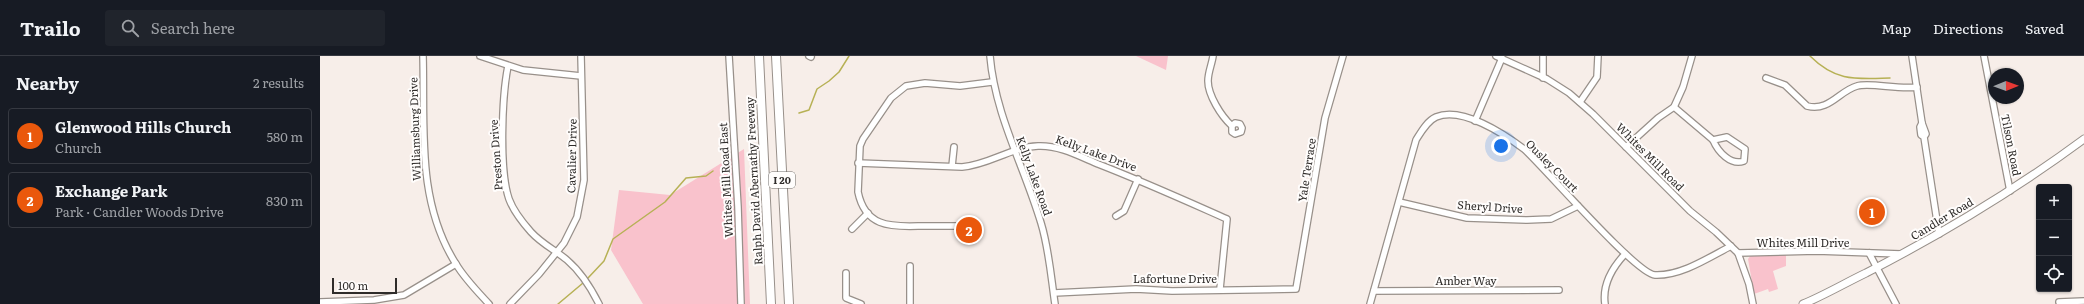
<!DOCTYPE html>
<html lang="en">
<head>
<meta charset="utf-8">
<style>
  :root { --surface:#171b24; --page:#20242c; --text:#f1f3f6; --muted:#9ea1a6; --line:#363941; --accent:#ea580c }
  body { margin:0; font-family:Literata,serif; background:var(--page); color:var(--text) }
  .controls { position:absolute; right:12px; bottom:12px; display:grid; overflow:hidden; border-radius:4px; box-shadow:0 1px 3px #0004 }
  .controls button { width:36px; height:36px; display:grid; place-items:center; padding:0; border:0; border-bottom:1px solid var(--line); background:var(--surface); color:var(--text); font:20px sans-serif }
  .compass { position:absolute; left:1668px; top:12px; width:36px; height:36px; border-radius:50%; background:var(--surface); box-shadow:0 1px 3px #0004; rotate:89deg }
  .scale { position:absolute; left:12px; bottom:10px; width:65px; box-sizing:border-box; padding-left:4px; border:2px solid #2f2c2a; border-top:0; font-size:11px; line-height:14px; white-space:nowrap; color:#2f2c2a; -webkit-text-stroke:3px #fffdfc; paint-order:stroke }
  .you { position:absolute; left:1181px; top:90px; width:14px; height:14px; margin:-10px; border:3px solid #fff; border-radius:50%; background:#1a73e8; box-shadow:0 0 0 6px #1a73e833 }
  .badge { display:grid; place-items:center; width:26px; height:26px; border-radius:50%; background:var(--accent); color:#fff; font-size:13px; font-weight:700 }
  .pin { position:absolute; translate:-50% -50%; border:2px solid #fff; box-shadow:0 1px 4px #0006 }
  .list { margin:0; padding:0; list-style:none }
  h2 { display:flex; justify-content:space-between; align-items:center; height:52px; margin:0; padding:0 16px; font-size:17px }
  h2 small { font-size:13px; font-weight:400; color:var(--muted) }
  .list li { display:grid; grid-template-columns:26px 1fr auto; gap:12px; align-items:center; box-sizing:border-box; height:56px; margin:0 8px 8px; padding:0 8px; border:1px solid var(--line); border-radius:4px }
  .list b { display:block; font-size:15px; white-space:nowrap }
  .list p { margin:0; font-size:13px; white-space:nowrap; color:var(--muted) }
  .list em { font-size:13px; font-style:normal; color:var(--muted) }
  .icon { flex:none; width:22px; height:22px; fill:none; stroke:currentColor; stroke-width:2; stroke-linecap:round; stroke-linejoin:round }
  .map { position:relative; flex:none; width:1764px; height:248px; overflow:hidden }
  header { display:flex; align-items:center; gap:24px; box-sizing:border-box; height:56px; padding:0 20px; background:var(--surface); border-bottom:1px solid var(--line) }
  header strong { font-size:19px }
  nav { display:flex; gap:22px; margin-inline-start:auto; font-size:14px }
  .search { width:280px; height:36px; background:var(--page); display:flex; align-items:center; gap:10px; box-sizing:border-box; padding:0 14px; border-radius:4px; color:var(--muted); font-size:15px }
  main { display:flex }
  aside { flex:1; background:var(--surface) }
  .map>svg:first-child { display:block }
</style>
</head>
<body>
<header>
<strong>Trailo</strong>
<div class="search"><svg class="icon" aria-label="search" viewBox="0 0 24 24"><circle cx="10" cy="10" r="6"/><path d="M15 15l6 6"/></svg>Search here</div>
<nav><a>Map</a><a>Directions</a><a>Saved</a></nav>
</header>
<main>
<aside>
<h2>Nearby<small>2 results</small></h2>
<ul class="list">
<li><span class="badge">1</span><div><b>Glenwood Hills Church</b><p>Church</p></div><em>580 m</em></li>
<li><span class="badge">2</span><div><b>Exchange Park</b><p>Park · Candler Woods Drive</p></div><em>830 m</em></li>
</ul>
</aside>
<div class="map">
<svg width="1764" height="248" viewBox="0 0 1764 248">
  <rect width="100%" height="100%" fill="#f7eee9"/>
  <g fill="#f9c2cc">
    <path d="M816,0h32l-2,14z"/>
    <path d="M424,93l6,155h-107l-32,-54 8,-60 51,5z"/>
    <path d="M1466,198v12l-13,5 5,18 -9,3 -1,-3 -14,5 -6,-35 3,-4z"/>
  </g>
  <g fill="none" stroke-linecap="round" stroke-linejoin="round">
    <g stroke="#b7b155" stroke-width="1.5">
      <path d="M1490,0c26,26 46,23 80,22"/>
      <path d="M479,57l10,-3 8,-21 12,-8 10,-9 10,-16"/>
      <path d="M268,222l16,-17 9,-22 52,-37 21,-24 20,-2 7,-5"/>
      <path d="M238,248l25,-21"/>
    </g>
    <defs>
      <g id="minor">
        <path d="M103,0c2,71 -7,145 33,208 9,15 21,27 33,40"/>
        <path d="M160,0l43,14 58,6"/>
        <path d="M409,0l9,151 3,97"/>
        <path d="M489,0l2,1"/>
        <path d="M670,0c5,59 34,110 51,167 8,26 10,54 14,81"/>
        <path d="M893,0c-1,8 -5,16 -5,25 0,14 13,35 24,45v6l3,2 6,-2 1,-4 -2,-4 -5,-1 -3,3"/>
        <path d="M1176,0l51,23 22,14 24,21 97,97 26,21 22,21 11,31 4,20"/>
        <path d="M1592,0l10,67"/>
        <path d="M1664,0l26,135"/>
        <path d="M188,10c-6,30 -9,104 1,133 4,11 14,24 22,33 11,12 24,18 36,28 14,12 24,28 32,44"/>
        <path d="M1223,22v-22"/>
        <path d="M1446,22l19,7 22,21c22,6 32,-15 50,-20 13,-4 42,4 60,1"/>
        <path d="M1260,46l17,-25 1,-21"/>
        <path d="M1354,51l39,33"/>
        <path d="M1155,65l27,-63"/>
        <path d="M1407,81l18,12 -1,12c-13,5 -26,-9 -31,-21z"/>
        <path d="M1604,81l-3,-2 -1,-8 2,-4 4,11 -2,3 15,97"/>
        <path d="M1306,91l32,-29 16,-11 9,-20 9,-31"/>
        <path d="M538,107l104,4c27,-2 49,-20 76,-21 21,-1 41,10 60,18 44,17 86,36 129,55l-7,70"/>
        <path d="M632,110l2,-19"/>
        <path d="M1079,146l68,16 60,2 24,-1 27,-13"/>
        <path d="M796,160l8,-5 14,-32"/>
        <path d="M641,170c-14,0 -29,0 -43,0 -29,1 -53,0 -60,-34l2,-46 3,-7 28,-41 15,-12 19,-3 35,3 32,-4"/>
        <path d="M532,173l16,-16"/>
        <path d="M1418,197l79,-2 84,3"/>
        <path d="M1549,197l27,51"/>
        <path d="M590,210v38"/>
        <path d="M526,217v25l15,6"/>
        <path d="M1054,235l185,-1"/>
        <path d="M734,237l82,-4 36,2 124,-2 29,-171 18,-62"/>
        <path d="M0,246l54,-2 30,-5 52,-31"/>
        <path d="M1739,246l25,-1"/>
        <path d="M190,248l29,-30 25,-31 13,-26 7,-37 -3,-124"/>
        <path d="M1050,248l46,-164c5,-8 11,-19 20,-23 26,-11 68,17 88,32 21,19 112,125 131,126 26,1 53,-17 76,-29"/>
        <path d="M1285,248c-3,-20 7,-36 20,-50"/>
      </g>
      <path id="major" d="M1483,248c22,-9 42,-21 63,-31 76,-39 149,-83 218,-134"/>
      <g id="highway">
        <path d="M439,0l12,248"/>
        <path d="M456,0l13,248"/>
      </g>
    </defs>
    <use href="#minor" stroke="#98908a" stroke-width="8"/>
    <use href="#major" stroke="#98908a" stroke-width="9"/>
    <use href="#highway" stroke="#98908a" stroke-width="10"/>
    <use href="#minor" stroke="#fff" stroke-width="5.5"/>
    <use href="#major" stroke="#fff" stroke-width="7"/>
    <use href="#highway" stroke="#fff" stroke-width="8"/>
  </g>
  <g text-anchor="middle" stroke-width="4" stroke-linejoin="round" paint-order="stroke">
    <rect fill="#fffdfc" stroke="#6d6b69" stroke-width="1" x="449" y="116" width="26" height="16" rx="3"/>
    <g font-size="10" font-weight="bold" fill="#2f2c2a">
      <text x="462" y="128">I 20</text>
    </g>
    <g font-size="11" fill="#2f2c2a" stroke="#fffdfc">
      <text transform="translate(95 73) rotate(-92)" y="4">Williamsburg Drive</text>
      <text transform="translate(1691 89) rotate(79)" y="4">Tilson Road</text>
      <text transform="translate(776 97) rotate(20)" y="4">Kelly Lake Drive</text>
      <text transform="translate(176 99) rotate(-94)" y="4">Preston Drive</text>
      <text transform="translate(252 100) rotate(-89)" y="4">Cavalier Drive</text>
      <text transform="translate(1330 101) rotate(45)" y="4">Whites Mill Road</text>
      <text transform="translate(1232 110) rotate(45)" y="4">Ousley Court</text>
      <text transform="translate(987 114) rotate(-81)" y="4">Yale Terrace</text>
      <text transform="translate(714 120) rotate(70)" y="4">Kelly Lake Road</text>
      <text transform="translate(406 124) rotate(-93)" y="4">Whites Mill Road East</text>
      <text transform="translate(434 125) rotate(-93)" y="4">Ralph David Abernathy Freeway</text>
      <text transform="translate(1170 151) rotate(4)" y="4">Sheryl Drive</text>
      <text transform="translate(1622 163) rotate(-31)" y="4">Candler Road</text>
      <text x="1483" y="191">Whites Mill Drive</text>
      <text x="855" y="227">Lafortune Drive</text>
      <text x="1146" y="229">Amber Way</text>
    </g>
  </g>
</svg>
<div class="controls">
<button>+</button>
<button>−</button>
<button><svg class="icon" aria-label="locate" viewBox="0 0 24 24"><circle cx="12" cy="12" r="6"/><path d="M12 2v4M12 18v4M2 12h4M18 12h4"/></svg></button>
</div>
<svg class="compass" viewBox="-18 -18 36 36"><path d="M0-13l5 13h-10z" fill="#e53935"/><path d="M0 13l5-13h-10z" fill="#9ea1a6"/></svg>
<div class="scale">100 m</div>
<div class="you"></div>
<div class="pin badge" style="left:1552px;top:156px">1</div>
<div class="pin badge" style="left:649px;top:174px">2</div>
</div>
</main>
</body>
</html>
